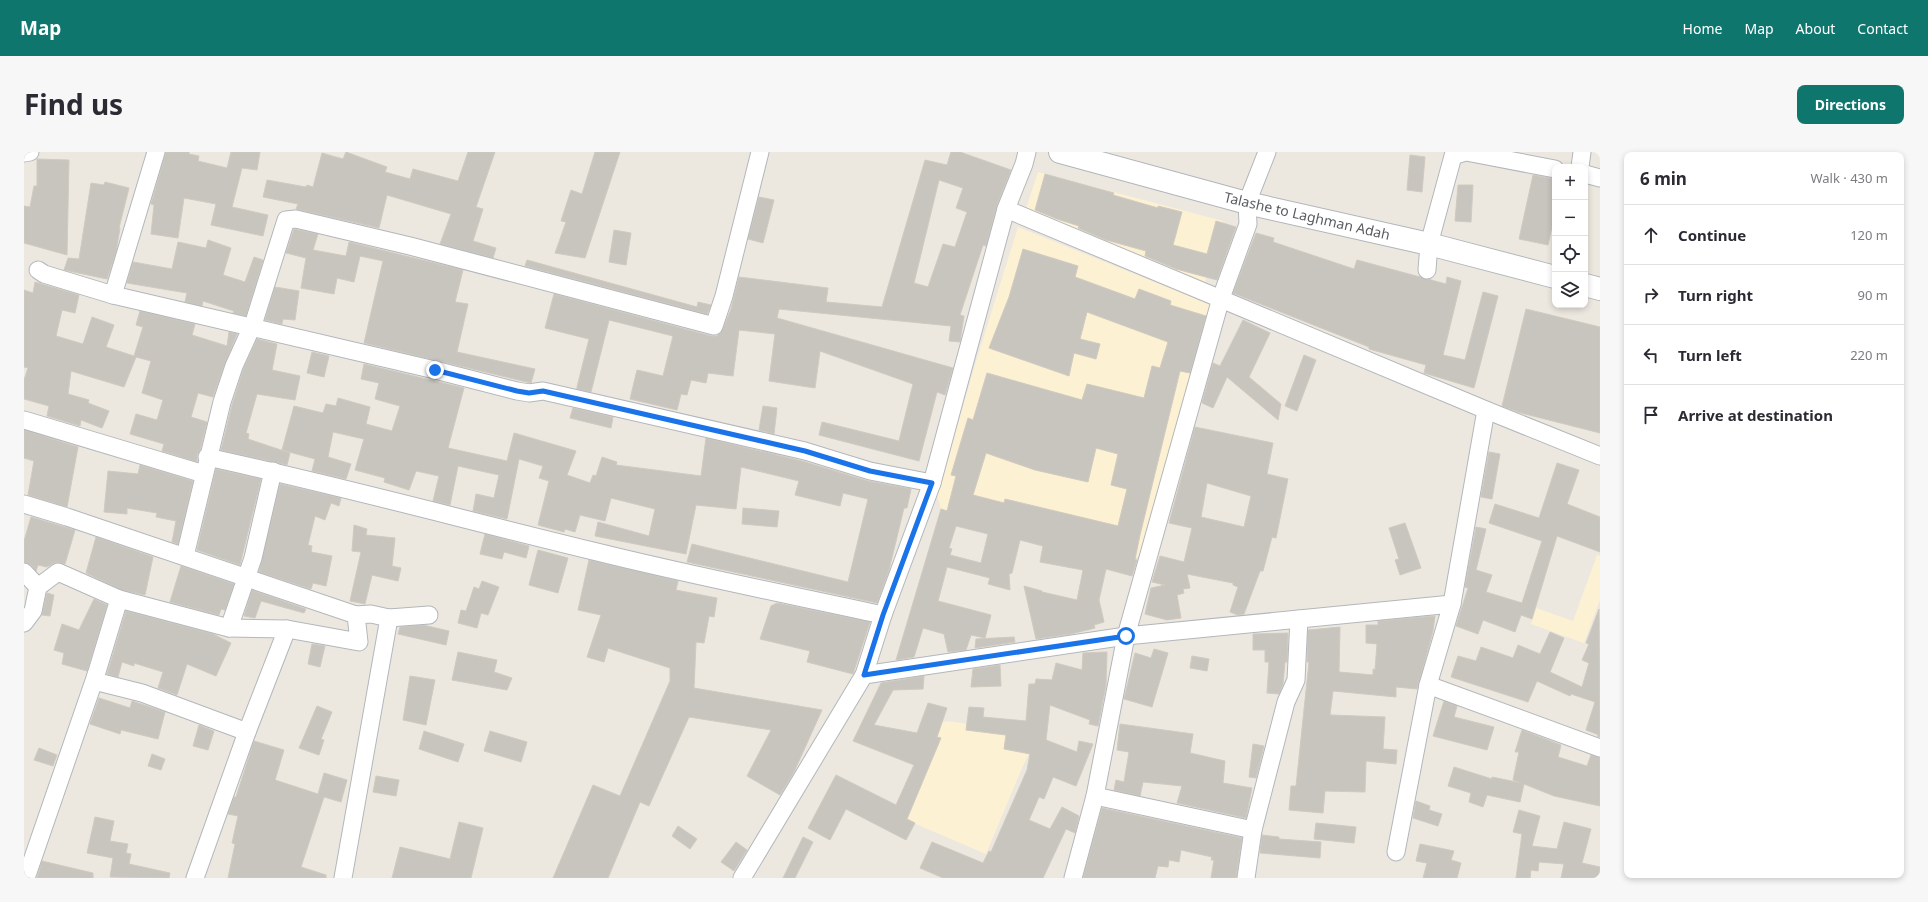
<!DOCTYPE html>
<html lang="en">
<head>
<meta charset="utf-8">
<style>
  :root { --surface:#fff; --page:#f7f7f7; --text:#2b2b33; --muted:#7c7c81; --line:#e1e1e2; --accent:#0f766e }
  body { margin:0; font-family:"Noto Sans",sans-serif; background:var(--page); color:var(--text) }
  .controls { position:absolute; right:12px; top:12px; display:grid; overflow:hidden; border-radius:8px; box-shadow:0 2px 6px #0003 }
  .controls button { width:36px; height:36px; display:grid; place-items:center; padding:0; border:0; border-bottom:1px solid var(--line); background:var(--surface); color:var(--text); font:20px sans-serif }
  .stop { position:absolute; width:12px; height:12px; margin:-9px; border:3px solid #1a73e8; border-radius:50%; background:#fff }
  .stop.end { background:#1a73e8; border-color:#fff; box-shadow:0 1px 4px #0008 }
  .list { margin:0; padding:0; list-style:none }
  h2 { display:flex; justify-content:space-between; align-items:center; height:52px; margin:0; padding:0 16px; font-size:17px }
  h2 small { font-size:13px; font-weight:400; color:var(--muted) }
  .list li { display:grid; grid-template-columns:26px 1fr auto; gap:12px; align-items:center; box-sizing:border-box; height:60px; padding:0 16px; border-top:1px solid var(--line) }
  .list b { display:block; font-size:15px; white-space:nowrap }
  .list em { font-size:13px; font-style:normal; color:var(--muted) }
  .icon { flex:none; width:22px; height:22px; fill:none; stroke:currentColor; stroke-width:2; stroke-linecap:round; stroke-linejoin:round }
  .map { position:relative; flex:none; width:1576px; height:726px; overflow:hidden; border-radius:8px }
  header { display:flex; align-items:center; gap:24px; box-sizing:border-box; height:56px; padding:0 20px; background:var(--accent); color:#fff }
  header strong { font-size:19px }
  nav { display:flex; gap:22px; margin-inline-start:auto; font-size:14px }
  .intro { display:flex; align-items:center; justify-content:space-between; box-sizing:border-box; height:96px; padding:0 24px }
  h1 { margin:0; font-size:28px }
  .button { padding:10px 18px; border-radius:8px; background:var(--accent); color:#fff; font-size:14px; font-weight:700 }
  main { display:flex; gap:24px; padding:0 24px }
  aside { flex:1; background:var(--surface); border-radius:8px; box-shadow:0 2px 6px #0003 }
  .map>svg:first-child { display:block }
</style>
</head>
<body>
<header>
<strong>Map</strong>
<nav><a>Home</a><a>Map</a><a>About</a><a>Contact</a></nav>
</header>
<div class="intro"><h1>Find us</h1><a class="button">Directions</a></div>
<main>
<div class="map">
<svg width="1576" height="726" viewBox="0 0 1576 726">
  <rect width="100%" height="100%" fill="#ece8e0"/>
  <g fill="#fdf1d4">
    <path d="M1014,20l185,49 -18,61 -179,-73z"/>
    <path d="M994,75l196,79 -72,252 -101,-27 -100,-22 -4,-14 38,-130z"/>
    <path d="M1573,403l3,1v44l-16,43 -53,-19 5,-16 37,13z"/>
    <path d="M922,569l62,8 30,6 -16,33 -36,86 -82,-35 31,-94z"/>
  </g>
  <g fill="#c8c5bf" stroke="#d0cabf" fill-rule="evenodd">
    <path d="M142,0h23v2l10,2 -1,5 29,7 4,-16h29l-3,18 -15,-2 -10,39 36,8 -5,21 -52,-11 5,-21 -32,-6 -6,40 -27,-4 3,-29 -3,-1z"/>
    <path d="M322,0l41,15 -2,5 25,7 3,-10 45,12 10,-29h27l-19,55 7,2 -10,32 23,7 -3,10 -53,-14 11,-30 -64,-19 -8,33 -83,-19 2,-5 -35,-7 4,-17 39,7 1,-2 6,2 9,-34 21,6z"/>
    <path d="M571,0h25l-35,106 -30,-5 11,-31 -5,-1 10,-31 11,4z"/>
    <path d="M927,0h9l51,18 -14,35 -11,41 -3,-1 -23,70 4,1 -4,26 -11,-1 2,-15 -172,-17 -2,9 176,50 -8,27 -8,-3 -18,69 -100,-26 3,-13 77,19 14,-57 -93,-33 -5,37 -46,-7 6,-47 -36,-4 -6,46 -25,-3 -2,10 -15,-3 -4,15 -6,-1 -4,16 -47,-11 7,-29 26,6 10,-40 -64,-16 -18,72 -14,-3v-2l12,-48 -44,-11 9,-34 157,42h6l6,-7 8,-20 8,-32 89,11 -2,14 56,5 43,-147 22,5zM915,28l24,8 -7,20 11,4 -12,35 -12,-3 -15,43 -14,-4z"/>
    <path d="M1386,3l15,2 -3,35 -15,-2z"/>
    <path d="M13,7l32,1 -2,95 -43,-12v-37l6,1 4,-21h3z"/>
    <path d="M1021,22l69,19 -1,2 45,13v-2l24,6 -9,33 34,9 9,-33 20,6 -19,53 -41,-11 -31,-13 1,-5 -40,-11 -28,-12 1,-2 -22,-7 -22,-9z"/>
    <path d="M1509,23l22,4v34l-7,32 -29,-6z"/>
    <path d="M81,30l24,6 -10,40h1l-4,24 -9,27 -43,-9 4,-12 11,1 12,-76 13,2z"/>
    <path d="M1434,33h15l-2,37 -16,-1z"/>
    <path d="M735,45l15,3 -11,43 -15,-4z"/>
    <path d="M270,77l24,5 -5,16 33,6 3,-14 114,28 -8,32 13,2 -11,48 78,17 -4,14 -167,-40 19,-82 -23,-5 -6,26 -17,-4 -3,16 -33,-6 5,-30 -20,-5z"/>
    <path d="M590,78l17,3 -5,32 -17,-3z"/>
    <path d="M1232,81l18,5 -1,4 81,27 3,-9 89,24 1,-7 14,4 -18,74 22,5 18,-68 15,4 -24,92 -50,-15 2,-8 -57,-16v-2l-136,-54z"/>
    <path d="M184,88l23,8 -8,27 22,7 9,-25 9,3 -17,56 -13,-3 1,-2 -31,-10 -1,5 -17,-4 2,-9 -60,-10 6,-21 39,7 6,-27 28,6z"/>
    <path d="M999,97l55,17 -3,11 60,22 4,-10 32,12 -1,4 36,11 -16,57 -10,-2 -40,164 -5,24 2,1 -5,16 -26,-7 -7,31 5,22 -10,3 1,3 -24,6 -35,5 -12,-53 18,5v1l35,8 6,-30 -43,-8 3,-16 -23,-6 -8,33 -3,1 1,16 -22,-6 2,-6 -43,-11 -9,34 53,14 -6,23 -14,-3 -5,15 -18,2 -4,-18 -21,-6 -9,29 -18,3 45,-151 6,2 9,-35 -5,-1 17,-57 5,2 14,-47 95,27 5,-16 57,14 8,-32 8,2 8,-26 -81,-30 -7,27 20,5 -4,15 -22,-6 -5,23 -80,-28 20,-51zM1072,296l22,6 -7,31 16,4 -9,37 -113,-27 -1,4 -31,-8 13,-42 49,17 53,12zM932,374l32,8 -7,29 -31,-8 2,-6 -3,-1z"/>
    <path d="M503,108l170,47 1,-5 13,3 -4,9 -182,-48z"/>
    <path d="M11,130l44,13 -4,18 -13,-3 -6,26 27,8 9,-27 22,8 -8,22 28,9 9,-29 -7,-2 4,-14 55,13 -3,11 35,11 2,-14 8,2 -12,29 -12,34 -15,-4 -7,24 16,5 -7,28 -3,4v8l-35,-11 2,-7 -34,-10 6,-20 21,6 6,-20 -21,-7 9,-32 -15,-4 -12,30 -53,-16 -3,23 21,6 -1,3 21,8 -7,17 -21,-8 -1,6 -33,-10 2,-10 -25,-7v-19l4,-12 -4,-1v-77l9,3z"/>
    <path d="M251,135l24,4 -4,29 -12,-1 -1,5 -17,-4z"/>
    <path d="M1502,157l74,18v106l-79,-20 -19,-7z"/>
    <path d="M1219,168l27,13 -21,44 32,27 -3,16 -51,-43 -14,31 -11,-5 11,-40 7,3z"/>
    <path d="M233,187l20,5 -5,26 28,6 -5,24 -38,-6 -11,39 3,1 -1,5 42,14 -3,12 -66,-15 11,-45 11,-35z"/>
    <path d="M288,200l17,4 -5,21 -17,-4z"/>
    <path d="M1280,203l12,5 -19,51 -12,-5z"/>
    <path d="M340,212l100,24 -16,60 59,13 7,-28 62,18 -9,24 23,8 3,-8 3,1 6,-19 15,5 -1,3 85,11 5,-38 96,23 66,20 43,8 -4,19h-3l-15,62 -12,33 -190,-41 5,-18 156,38 20,-83 -25,-6 -3,13 -45,-11 4,-14 -58,-14 -5,42 -40,-4 -10,49 -91,-18 3,-14 51,14 6,-27 -44,-11 -6,23 -25,-6 -5,17 -10,-3 -1,3 -26,-7 11,-44 -10,-3 4,-12 -24,-7 -12,60 -34,-8 3,-17 18,4 5,-23 -41,-9 -8,39 -17,-4 6,-25 -23,-5 -7,19 -25,-8 1,-4 -30,-8 9,-31 -31,-7 -5,25 23,7 -5,15 -34,-8 3,-12 -33,-9 12,-44 29,7 3,-9 10,2 2,-8 32,9 -4,17 26,7 8,-25 -25,-7 4,-16 -18,-4z"/>
    <path d="M739,254l14,2 -3,26 -15,-4z"/>
    <path d="M549,256l40,9 -2,11 -41,-10z"/>
    <path d="M1171,275l78,16 -6,31 21,5 -12,59 -4,-1 -9,34h-3l-16,43 -6,1 -8,-3 8,-25 -5,-2v-2l-46,-9 3,14 -7,1 1,4 -7,2 4,23 -14,2 -22,-6 6,-26 14,-3 -13,-3 8,-26 24,6 8,-34 -23,-5zM1183,331l44,13 -7,31 -43,-10z"/>
    <path d="M0,278l54,17 -11,60 -39,-12 6,-34 -10,-3z"/>
    <path d="M1465,300l11,2 -8,45 -11,-2z"/>
    <path d="M1533,311l22,7 -12,34 33,13v35l-43,-16 -25,83 -11,-4 -6,17 -32,-12 -5,14 -22,-8 12,-38 -3,-1 11,-60 10,2 -10,41 16,5 -6,17 36,11 20,-62 -53,-18 6,-19 44,14z"/>
    <path d="M116,313l53,16 -15,63 -6,-2 4,-21 -20,-4 1,-4 -30,-5v6l-23,-2 4,-41 30,3z"/>
    <path d="M192,317l45,10 -21,86 -43,-15z"/>
    <path d="M256,332l61,14 -2,8 -8,-3 -6,17 -10,-4 -7,29 4,1 -1,6 21,4 -6,30 -13,-3 -2,6 -52,-17z"/>
    <path d="M719,356l36,3 -2,16 -35,-3z"/>
    <path d="M7,365l44,13 -10,34 -9,-2 -9,5 -9,-2 -2,6 -5,-6 -7,-3v-21z"/>
    <path d="M1381,371l16,45 -21,7 -5,-15 4,-1 -10,-31z"/>
    <path d="M330,373l13,4 -1,6 29,3 -3,28 9,2 -3,13 -26,-6 -7,29 -15,-3 11,-49 -9,-1z"/>
    <path d="M461,382l44,12 -3,12 -22,-6 -2,7 -22,-5z"/>
    <path d="M72,385l57,20 -8,38 -23,-5 -36,-17z"/>
    <path d="M514,398l30,8 -10,35 -29,-8z"/>
    <path d="M565,408l89,21 -2,9 41,8 -3,19 -5,-1 -5,27 -8,-1 -2,46 128,22 -28,62 -14,23 -33,-19 24,-46 -82,-13 -40,89 -9,-4 -32,76h-55l40,-93 27,11 50,-115v-13l-62,-20 -4,14 -17,-5 14,-42 -23,-5z"/>
    <path d="M157,414l53,18 -9,26 -4,-1 -2,6 -49,-13z"/>
    <path d="M458,429l17,6 -11,28 -7,-2 -4,15 -19,-5 3,-13 5,1 8,-24 5,2z"/>
    <path d="M228,438l54,19 -2,4 -43,-12 -6,17 -11,-2z"/>
    <path d="M23,441l7,2 -4,21 -8,-1z"/>
    <path d="M70,447l13,6 -20,66 -25,-7 2,-11 -10,-3 8,-26 17,6z"/>
    <path d="M753,451l93,19 -17,52 -46,-12 3,-11 -50,-12 11,-33z"/>
    <path d="M1575,457l1,128 -3,-1 2,-1 -13,-5 9,-28 -24,-8 -1,2 -33,-15 -9,21 -77,-25 7,-21 18,5 5,-14 32,11 5,-13 22,9 10,-22 14,6 -14,34 32,15 7,-24 -7,-3 7,-16 -3,-1z"/>
    <path d="M102,459l87,23 18,9 -15,33 -29,-12 -10,31 -19,-7 5,-16 -29,-9v3l-12,-4 -4,15 -11,-3z"/>
    <path d="M1411,464l-2,15 -16,58 -21,-2v10l-63,-6 -3,24 55,2 -2,32 14,1 -1,14 -30,-3 -1,31 -40,-1 -2,22 -34,-3 2,-24h5l13,-124h-2l1,-32 32,-3 -1,45 34,3v-6l2,1 2,-26 -11,-1v-18h12v-4z"/>
    <path d="M399,473l26,6 -3,14 -48,-11 2,-7z"/>
    <path d="M1264,481l-1,29h-2l-2,22 -4,10 -12,-1 2,-31h-4v-12h-12v-16z"/>
    <path d="M990,485l1,5 -40,6 1,-9z"/>
    <path d="M288,492l13,2 -5,21 -12,-3z"/>
    <path d="M1130,497l14,4 -16,54 -28,-8 11,-46 16,5z"/>
    <path d="M434,500l39,8 -3,12 18,6 -5,12 -55,-10z"/>
    <path d="M1083,500l-1,33 -8,41 -9,-2 1,-4 -40,-15 -4,35 31,12 2,-11 14,3 -17,42 -23,-9 -9,22 -5,-2 -10,23 21,9 12,-22 17,9 -4,17 -9,-4 -23,49h-100l-23,-10 12,-26 51,21 6,-12 2,1 36,-82 3,-16 -26,-5 2,-14 -40,-5 3,-23 15,1 -1,9 43,4 3,-37h6l1,-5 16,1 4,-17 26,7 1,-17z"/>
    <path d="M1168,504l17,3 -2,12 -17,-3z"/>
    <path d="M976,513l1,21 -30,1 2,-18z"/>
    <path d="M386,524l25,4 -9,45 -23,-5z"/>
    <path d="M900,524l-1,13 -30,1 -19,35 43,8 11,-30 19,5 -10,29 4,1 -34,81 8,4 -9,17 -60,-31 -16,31 -22,-12 28,-53 60,30 18,-40 -61,-24 28,-58z"/>
    <path d="M75,546l31,10 2,-7 33,11 -7,27 -37,-9 -1,4 -30,-10z"/>
    <path d="M1420,549l13,5 -3,11 40,10 -7,23 -54,-14z"/>
    <path d="M293,554l15,6 -11,27 3,1 -5,15 -20,-7z"/>
    <path d="M1096,572l73,10 -3,19 35,8 -2,22 29,5 -6,30 -69,-15 5,-17 -39,-4 -3,14 -26,-6 2,-10 8,2 5,-30 -12,-2z"/>
    <path d="M175,573l15,6 -6,19 -15,-4z"/>
    <path d="M1498,578l39,15 -3,12 29,9 4,-11 9,3v48l-46,-10 -30,-12 -4,18 -33,-7 -4,12 -14,-5 2,-9 -23,-7 6,-19 38,12v-2l29,6 -8,-3 6,-28h-4z"/>
    <path d="M400,579l40,13 -6,18 -39,-13z"/>
    <path d="M466,579l37,11 -6,20 -37,-11z"/>
    <path d="M230,589l30,9 -9,30 43,14 6,-21 23,7 -6,22 -17,-5 -23,70 25,8v3h-98l7,-34 -3,-1 6,-27 -10,-2 6,-17h2z"/>
    <path d="M1229,592l11,2 -8,32 -7,-1z"/>
    <path d="M15,596l18,7 -4,11 -19,-6z"/>
    <path d="M128,602l13,5 -4,11 -13,-4z"/>
    <path d="M352,624l23,4 -3,16 -23,-4z"/>
    <path d="M1392,649l14,5 -1,4 13,4 -4,12 -25,-8z"/>
    <path d="M1078,656l140,30 -6,40h-25l3,-18h-3l1,-3 -31,-7 -2,12 -10,-2 -1,7 -10,-1 -3,12h-72z"/>
    <path d="M1495,658l21,6 -8,30 25,3 7,-27 27,7 -9,34 18,4v11h-39l3,-14 -25,-2 -1,9 -7,-1 -1,8h-14l6,-44 -9,-2z"/>
    <path d="M71,665l19,4 -4,20 18,3 -2,9 5,1 -2,10 41,9 -1,5 -59,-1 3,-19 -26,-5z"/>
    <path d="M435,670l24,6 -12,50h-79l8,-31 50,12z"/>
    <path d="M1292,671l40,4 -2,16 -40,-4z"/>
    <path d="M654,674l19,13 -7,10 -18,-13z"/>
    <path d="M1238,683l17,2v2l42,3 -1,16 -60,-5z"/>
    <path d="M779,685l10,5 -18,36h-12z"/>
    <path d="M712,690l11,8 -13,21 -13,-9z"/>
    <path d="M1396,692l34,7 -3,9 10,3 -4,15h-34l4,-15 -11,-2z"/>
    <path d="M18,709l51,12v5h-56z"/>
  </g>
  <g fill="none" stroke-linecap="round" stroke-linejoin="round">
    <defs>
      <g id="minor">
        <path d="M132,0l-43,143 322,75 82,21 12,2 14,-2 262,60 65,20 62,12"/>
        <path d="M0,1l6,-1"/>
        <path d="M1556,15l2,-15"/>
        <path d="M1561,22l15,4"/>
        <path d="M982,57l480,201 114,46"/>
        <path d="M14,118l6,4 69,21"/>
        <path d="M1403,118l2,-26 24,-88 13,-4 89,17"/>
        <path d="M0,268l180,54"/>
        <path d="M183,305c130,28 258,63 386,94 96,24 193,43 290,64"/>
        <path d="M0,352l43,13 289,98 15,-1 18,4 -46,260"/>
        <path d="M161,404l37,-154 12,-36 20,-44 32,-102 10,-1 114,27 304,80 10,-30 36,-144"/>
        <path d="M0,420l14,15"/>
        <path d="M365,466l40,-3"/>
        <path d="M0,471l9,-12 5,-24 20,-15 61,27"/>
        <path d="M205,476l24,-70 20,-87"/>
        <path d="M72,523l2,7 44,11 105,39"/>
        <path d="M840,523l262,-39 326,-32"/>
        <path d="M1404,533l172,63"/>
        <path d="M1071,644l158,34"/>
        <path d="M1372,700l32,-167 24,-81 34,-194"/>
        <path d="M2,726l70,-203 23,-76 110,29 58,1 72,13 -3,-27"/>
        <path d="M171,726l52,-146 40,-103"/>
        <path d="M718,726l122,-203 19,-60 49,-132 74,-274 18,-45 3,-12"/>
        <path d="M1049,726l22,-82 31,-160 95,-338 27,-74 -1,-21 20,-51"/>
        <path d="M1222,726l7,-48 33,-128 10,-22 3,-61"/>
      </g>
      <g id="secondary">
        <path d="M1036,0l187,51 182,41 126,33"/>
        <path d="M1561,133l15,4"/>
      </g>
    </defs>
    <use href="#minor" stroke="#b3b7bb" stroke-width="19"/>
    <use href="#secondary" stroke="#b2b6bb" stroke-width="24"/>
    <use href="#minor" stroke="#fff" stroke-width="17"/>
    <use href="#secondary" stroke="#fff" stroke-width="22"/>
  </g>
  <g fill="none" stroke-linecap="round" stroke-linejoin="round">
    <path stroke="#1a73e8" stroke-width="5" d="M411,218l82,21 12,2 14,-2 262,60 65,20 62,12 -49,132 -19,60 262,-39"/>
  </g>
  <g text-anchor="middle" stroke-width="4" stroke-linejoin="round" paint-order="stroke">
    <g font-size="14" fill="#595d61" stroke="#fff">
      <text transform="translate(1283 64) rotate(13)" y="5">Talashe to Laghman Adah</text>
    </g>
  </g>
</svg>
<div class="controls">
<button>+</button>
<button>−</button>
<button><svg class="icon" aria-label="locate" viewBox="0 0 24 24"><circle cx="12" cy="12" r="6"/><path d="M12 2v4M12 18v4M2 12h4M18 12h4"/></svg></button>
<button><svg class="icon" aria-label="layers" viewBox="0 0 24 24"><path d="M12 4l9 5-9 5-9-5zM3 14l9 5 9-5"/></svg></button>
</div>
<div class="stop" style="left:1102px;top:484px"></div>
<div class="stop end" style="left:411px;top:218px"></div>
</div>
<aside>
<h2>6 min<small>Walk · 430 m</small></h2>
<ul class="list">
<li><svg class="icon" aria-label="ahead" viewBox="0 0 24 24"><path d="M12 20V5M6 11l6-6 6 6"/></svg><div><b>Continue</b></div><em>120 m</em></li>
<li><svg class="icon" aria-label="right" viewBox="0 0 24 24"><path d="M7 20v-9h11M14 6l5 5-5 5"/></svg><div><b>Turn right</b></div><em>90 m</em></li>
<li><svg class="icon" aria-label="left" viewBox="0 0 24 24"><path d="M17 20v-9H6M10 6l-5 5 5 5"/></svg><div><b>Turn left</b></div><em>220 m</em></li>
<li><svg class="icon" aria-label="arrive" viewBox="0 0 24 24"><path d="M6 21V4h12l-3 4 3 4H6"/></svg><div><b>Arrive at destination</b></div></li>
</ul>
</aside>
</main>
</body>
</html>
